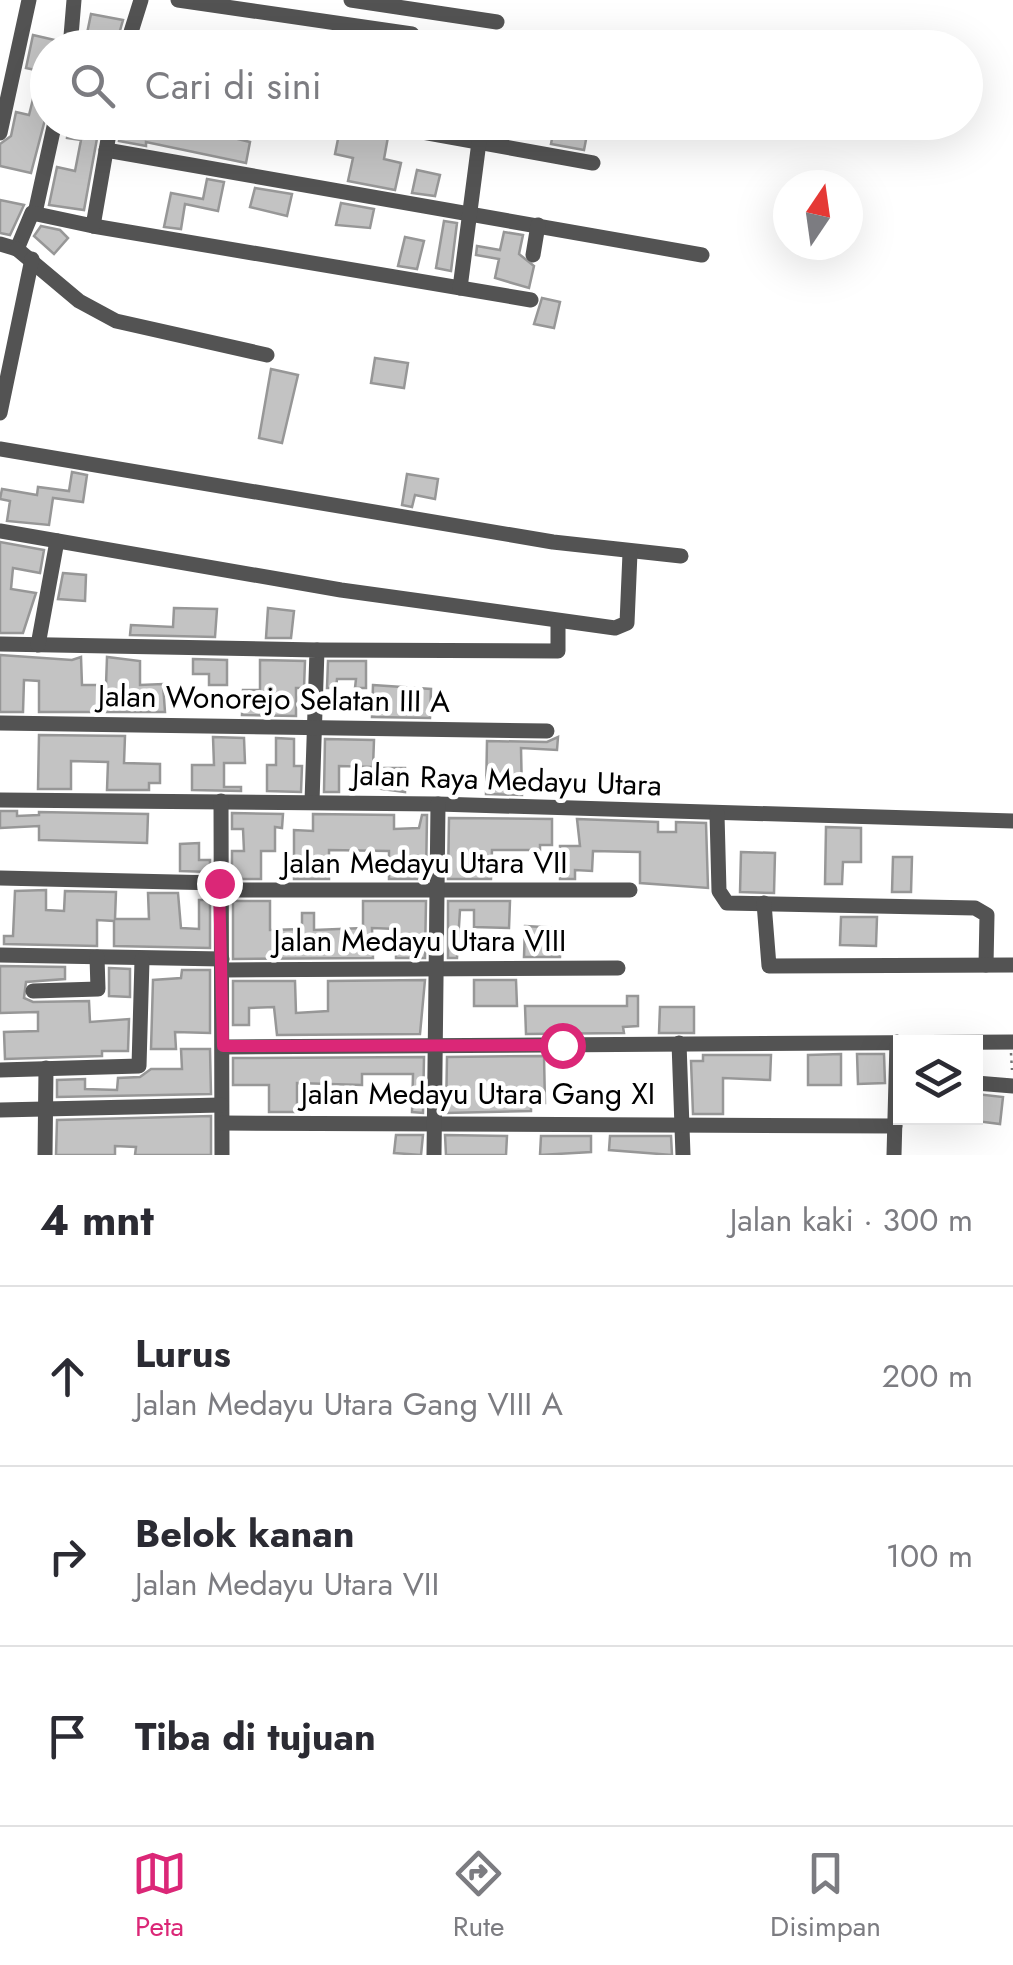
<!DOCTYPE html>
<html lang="id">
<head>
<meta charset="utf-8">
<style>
  :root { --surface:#fff; --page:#f7f7f7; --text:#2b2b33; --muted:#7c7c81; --line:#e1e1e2; --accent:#db2777 }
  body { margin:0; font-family:Jost,sans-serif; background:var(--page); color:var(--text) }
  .controls { position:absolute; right:30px; bottom:30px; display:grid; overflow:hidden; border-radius:0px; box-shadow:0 10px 40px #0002 }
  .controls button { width:90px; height:90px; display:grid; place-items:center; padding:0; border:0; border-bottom:2px solid var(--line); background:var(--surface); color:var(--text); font:50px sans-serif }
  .compass { position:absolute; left:773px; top:170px; width:90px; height:90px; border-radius:50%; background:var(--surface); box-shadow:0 10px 40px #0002; rotate:13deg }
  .stop { position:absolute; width:30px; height:30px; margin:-22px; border:8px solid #db2777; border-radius:50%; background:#fff }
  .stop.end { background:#db2777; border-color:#fff; box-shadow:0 2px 10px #0008 }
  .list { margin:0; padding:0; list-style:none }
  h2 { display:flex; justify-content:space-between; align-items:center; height:130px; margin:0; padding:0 40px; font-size:42px }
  h2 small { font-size:32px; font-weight:400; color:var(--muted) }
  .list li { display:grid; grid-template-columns:65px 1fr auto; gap:30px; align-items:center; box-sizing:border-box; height:180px; padding:0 40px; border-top:2px solid var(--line) }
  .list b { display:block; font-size:38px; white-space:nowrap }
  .list p { margin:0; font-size:32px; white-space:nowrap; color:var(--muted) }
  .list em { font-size:32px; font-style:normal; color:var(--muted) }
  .icon { flex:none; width:55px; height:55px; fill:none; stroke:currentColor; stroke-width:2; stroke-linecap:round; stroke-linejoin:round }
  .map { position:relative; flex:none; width:1013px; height:1155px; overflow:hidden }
  .search { position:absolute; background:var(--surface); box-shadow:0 10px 40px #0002; left:30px; right:30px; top:30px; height:110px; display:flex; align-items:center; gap:25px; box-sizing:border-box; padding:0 35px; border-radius:55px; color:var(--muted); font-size:38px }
  .sheet { height:670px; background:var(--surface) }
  nav { display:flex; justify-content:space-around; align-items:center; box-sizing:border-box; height:140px; border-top:2px solid var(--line); background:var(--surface); font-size:28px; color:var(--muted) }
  nav a { display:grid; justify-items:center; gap:5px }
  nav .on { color:var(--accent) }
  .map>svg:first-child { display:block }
</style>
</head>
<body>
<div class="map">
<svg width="1013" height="1155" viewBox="0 0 1013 1155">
  <rect width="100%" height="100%" fill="#fff"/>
  <g fill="#c3c3c3" stroke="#979797" stroke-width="2.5">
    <path d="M91,14l32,6 -8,28h-31z"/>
    <path d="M33,35l26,6v7h-11v60l-17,65 -31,-7v-22l11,-8 5,-24 13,3 11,-44 -14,-3z"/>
    <path d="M69,122h31l-16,88 -35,-5 8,-38 18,4 6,-31 -14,-2z"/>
    <path d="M122,122l53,6 1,-6h66l-4,17 12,3 -4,21 -100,-21v4l-27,-5z"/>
    <path d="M555,122l34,2 -5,26 -33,-6z"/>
    <path d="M340,129l48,8 -4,22 17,4 -6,27 -47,-9 5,-23 -18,-4z"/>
    <path d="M417,170l23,5 -5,21 -23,-3z"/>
    <path d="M207,179l17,3 -6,29 -33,-7 -4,25 -17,-2 7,-34 32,6z"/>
    <path d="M255,188l37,6 -5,22 -37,-9z"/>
    <path d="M0,200l24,5 -14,30 -10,-2z"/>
    <path d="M341,203l33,6 -4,19 -34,-3z"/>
    <path d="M444,221l13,2 -6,48 -15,-3z"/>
    <path d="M41,226l19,4 8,8 -14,16 -20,-18z"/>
    <path d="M504,232l19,3 -4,19 15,12 -5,22 -34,-10 4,-19 -23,-4 1,-9 23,4z"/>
    <path d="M405,237l19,4 -7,28 -19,-3z"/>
    <path d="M542,298l18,4 -6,26 -20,-4z"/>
    <path d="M375,358l33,5 -4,25 -33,-5z"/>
    <path d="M271,369l27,6 -16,68 -23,-5z"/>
    <path d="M72,472l15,3 -4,27 -30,-4 -4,27 -42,-4 3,-20 -10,-2 2,-10 35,6 1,-8 31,4z"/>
    <path d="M407,474l31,5 -3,20 -20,-4 -3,12 -10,-2z"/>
    <path d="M0,542l44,8 -4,23 -27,-5 -2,21 25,4 -13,40h-23z"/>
    <path d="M63,573l23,2 -1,26 -27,-2z"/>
    <path d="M174,608l43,1 -2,28 -85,-2 1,-10 42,2z"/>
    <path d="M268,608l26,3 -3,27h-25z"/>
    <path d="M0,655l72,5 9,-3 1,28h24l1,-28 33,4v24l23,-1 2,28h-126v-31l-15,-1 -1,32h-23z"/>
    <path d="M193,659l34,1v25h-18v-11h-16z"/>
    <path d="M260,660l45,1 -1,27h-8v28l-54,-1 1,-25h17z"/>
    <path d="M328,661h38v27h-11l1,-9h-19l-1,9h-9z"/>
    <path d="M373,685l58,4 -1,29 -58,-1z"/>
    <path d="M39,735l86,1 -1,27 36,1v19h-11v7h-42l1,-28 -37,-1v28h-33z"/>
    <path d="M213,737l31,1 1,25h-21v24h17v4l-49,-1v-25h22z"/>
    <path d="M558,737l-1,13 -36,-2 1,47 -36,-1 1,-53 60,1z"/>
    <path d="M276,738l18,1v27h8l-1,26 -34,-1v-26h9z"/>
    <path d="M325,739l49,1 -1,27 -34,-1v26h-15z"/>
    <path d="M374,768h31v24l-31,-4z"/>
    <path d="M0,811h17v5l22,-1v-3l109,2 -1,29 -108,-3v-14l-39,2z"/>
    <path d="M232,813l51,1 -1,14 -7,-1v24h-14v28h-29v-28h12l-1,-22h-11z"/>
    <path d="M313,814l81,1v14l25,-1 3,-13h5l-1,64h-37v-28l-60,-1v29h-35v-49l19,1z"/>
    <path d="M449,818l103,1v26h-12v5h-48l-1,29h-43z"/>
    <path d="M577,819l81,3v10h18v-10l30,1 2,65 -68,-5v-31l-47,-1 -1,20 -17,-1v9h-15v-33h20z"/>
    <path d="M826,827l35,1v34h-18l-1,22h-17z"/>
    <path d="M199,843v17h11v12l-30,-1v-27z"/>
    <path d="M741,852l34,1 -1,40 -34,-1z"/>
    <path d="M893,857h19l-1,35h-19z"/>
    <path d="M46,890v20l18,1 1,-20 51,1 -1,27h34l-1,-26h30l3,35 18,1v-29h11v48l-96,-2v-25l-17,-1v26l-93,-2v-8h9l2,-45z"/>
    <path d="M233,901h37v29l32,-1v-16h12v17l49,-2v-27h63l-1,57h-29v-29l-24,-1 1,30 -140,1z"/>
    <path d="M448,901h62l-1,27 -35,-1v-17h-14l-3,48h-9z"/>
    <path d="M841,917h36l-1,29 -36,-1z"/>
    <path d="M525,926l36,2 -1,29h-36z"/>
    <path d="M0,966l65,1v12l-39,3 -2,16 9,4 56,-1 1,21 39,-3 -1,32h-26v5l-97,3 -1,-27 34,-1v-19l-38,1z"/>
    <path d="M109,968l21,1v28l-21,-1z"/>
    <path d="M182,970h28v63l-35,-1 1,17h-25l2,-69 28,-2z"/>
    <path d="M425,980l-5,54 -143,1 -3,-28 -25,1v17h-16v-44h62l1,32 32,-2v-30z"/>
    <path d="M474,980h42l1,26h-43z"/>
    <path d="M627,996h11v30l-15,1 1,6 -98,1 -1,-28h102z"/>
    <path d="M660,1007h34v26h-35z"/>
    <path d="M181,1049h29l1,45 -154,3v-17l28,-1v10l32,1 1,-12 22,-1 11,-8h31z"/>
    <path d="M841,1054v31h-33v-30z"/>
    <path d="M857,1054h27l1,29 -27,1z"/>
    <path d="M703,1055h68l-1,25 -47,-2v36h-30l-2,-53h12z"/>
    <path d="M544,1056l1,47h-14v8l-85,2 1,-56z"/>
    <path d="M424,1057l-1,56 -11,-1 1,-38h-51v11l-65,-2v29h-28v-27h-36v-27z"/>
    <path d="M976,1094l27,3 -3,27 -24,-3z"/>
    <path d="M211,1116v39h-76l1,-8 -21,-1v9h-59l1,-35z"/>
    <path d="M396,1135h27l-2,20 -27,-2z"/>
    <path d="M445,1135l62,1 -1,19h-60z"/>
    <path d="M541,1136h50v16l-51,3z"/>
    <path d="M610,1136h61l1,19 -63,-5z"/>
  </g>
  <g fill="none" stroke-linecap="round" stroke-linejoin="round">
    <path stroke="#757575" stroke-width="2.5" stroke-dasharray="2.5 5" stroke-linecap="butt" d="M1011,1053l1,17"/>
    <g stroke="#535353" stroke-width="15">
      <path d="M178,0l234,34"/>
      <path d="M351,0l146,22"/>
      <path d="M70,48l4,-48"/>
      <path d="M126,48l15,-48"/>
      <path d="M367,122l226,41"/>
      <path d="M0,133l29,-133"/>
      <path d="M106,150l596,105"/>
      <path d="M35,213l20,-91"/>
      <path d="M93,226l438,74"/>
      <path d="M0,244l17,5 15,-36 61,13 18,-104"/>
      <path d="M17,249l62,52 37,20 151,34"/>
      <path d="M533,255l5,-30"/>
      <path d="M460,288l19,-146"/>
      <path d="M0,413l32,-154"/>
      <path d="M0,449l553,93 128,14"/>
      <path d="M0,531l341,59 274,38 12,-5 3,-70"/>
      <path d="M0,644l317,6 -5,152"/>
      <path d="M38,645l19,-104"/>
      <path d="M317,650l241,1v-28"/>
      <path d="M0,723l547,8"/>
      <path d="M0,800l438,4 575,17"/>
      <path d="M221,801l1,354"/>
      <path d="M717,814l2,77 8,12 248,5 12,7 -1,50"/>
      <path d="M0,878l219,5"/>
      <path d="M219,890h411"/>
      <path d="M764,903l5,63 244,-1"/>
      <path d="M0,955l222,4"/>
      <path d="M222,970l396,-2"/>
      <path d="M33,991l65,-2 -1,-32"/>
      <path d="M679,1043l4,112"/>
      <path d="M223,1047l790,-5"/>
      <path d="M0,1070l139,-4 3,-106"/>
      <path d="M976,1083l37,3"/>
      <path d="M0,1110l221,-5"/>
      <path d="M223,1123l672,3"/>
      <path d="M45,1155l1,-87"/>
      <path d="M434,1155l4,-351"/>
      <path d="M894,1155l3,-113"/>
    </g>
  </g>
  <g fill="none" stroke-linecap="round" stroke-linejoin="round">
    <path stroke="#db2777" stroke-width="12" d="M219,883l4,163 339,-1"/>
  </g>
  <g text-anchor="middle" stroke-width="9" stroke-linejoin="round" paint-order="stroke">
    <g font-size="30" fill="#000" stroke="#fff">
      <text transform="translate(274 699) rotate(1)" y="10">Jalan Wonorejo Selatan III A</text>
      <text transform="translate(507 780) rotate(2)" y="10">Jalan Raya Medayu Utara</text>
      <text x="425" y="873">Jalan Medayu Utara VII</text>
      <text x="420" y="951">Jalan Medayu Utara VIII</text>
      <text x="478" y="1104">Jalan Medayu Utara Gang XI</text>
    </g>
  </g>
</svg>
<div class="controls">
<button><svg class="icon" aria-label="layers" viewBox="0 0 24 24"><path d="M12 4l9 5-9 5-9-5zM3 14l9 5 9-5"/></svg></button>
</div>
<svg class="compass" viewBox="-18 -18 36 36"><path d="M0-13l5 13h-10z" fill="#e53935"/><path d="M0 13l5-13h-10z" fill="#7c7c81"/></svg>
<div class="stop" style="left:562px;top:1045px"></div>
<div class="stop end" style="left:219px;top:883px"></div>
<div class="search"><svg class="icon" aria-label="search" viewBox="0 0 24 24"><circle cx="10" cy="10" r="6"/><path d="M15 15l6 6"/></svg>Cari di sini</div>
</div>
<section class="sheet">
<h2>4 mnt<small>Jalan kaki · 300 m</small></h2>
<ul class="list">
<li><svg class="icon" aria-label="ahead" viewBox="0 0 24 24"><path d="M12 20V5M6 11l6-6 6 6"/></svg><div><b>Lurus</b><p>Jalan Medayu Utara Gang VIII A</p></div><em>200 m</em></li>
<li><svg class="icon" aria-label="right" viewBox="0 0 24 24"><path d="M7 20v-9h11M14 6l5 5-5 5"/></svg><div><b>Belok kanan</b><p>Jalan Medayu Utara VII</p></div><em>100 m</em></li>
<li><svg class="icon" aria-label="arrive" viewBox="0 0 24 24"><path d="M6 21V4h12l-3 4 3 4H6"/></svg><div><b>Tiba di tujuan</b></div></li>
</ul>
</section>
<nav>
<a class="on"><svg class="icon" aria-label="map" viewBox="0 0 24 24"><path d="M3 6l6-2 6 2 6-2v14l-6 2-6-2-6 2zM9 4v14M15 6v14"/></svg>Peta</a>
<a><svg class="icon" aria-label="directions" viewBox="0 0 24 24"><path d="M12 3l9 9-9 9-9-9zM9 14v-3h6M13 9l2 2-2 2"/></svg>Rute</a>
<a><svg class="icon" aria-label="saved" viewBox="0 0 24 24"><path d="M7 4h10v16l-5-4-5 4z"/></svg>Disimpan</a>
</nav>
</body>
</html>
